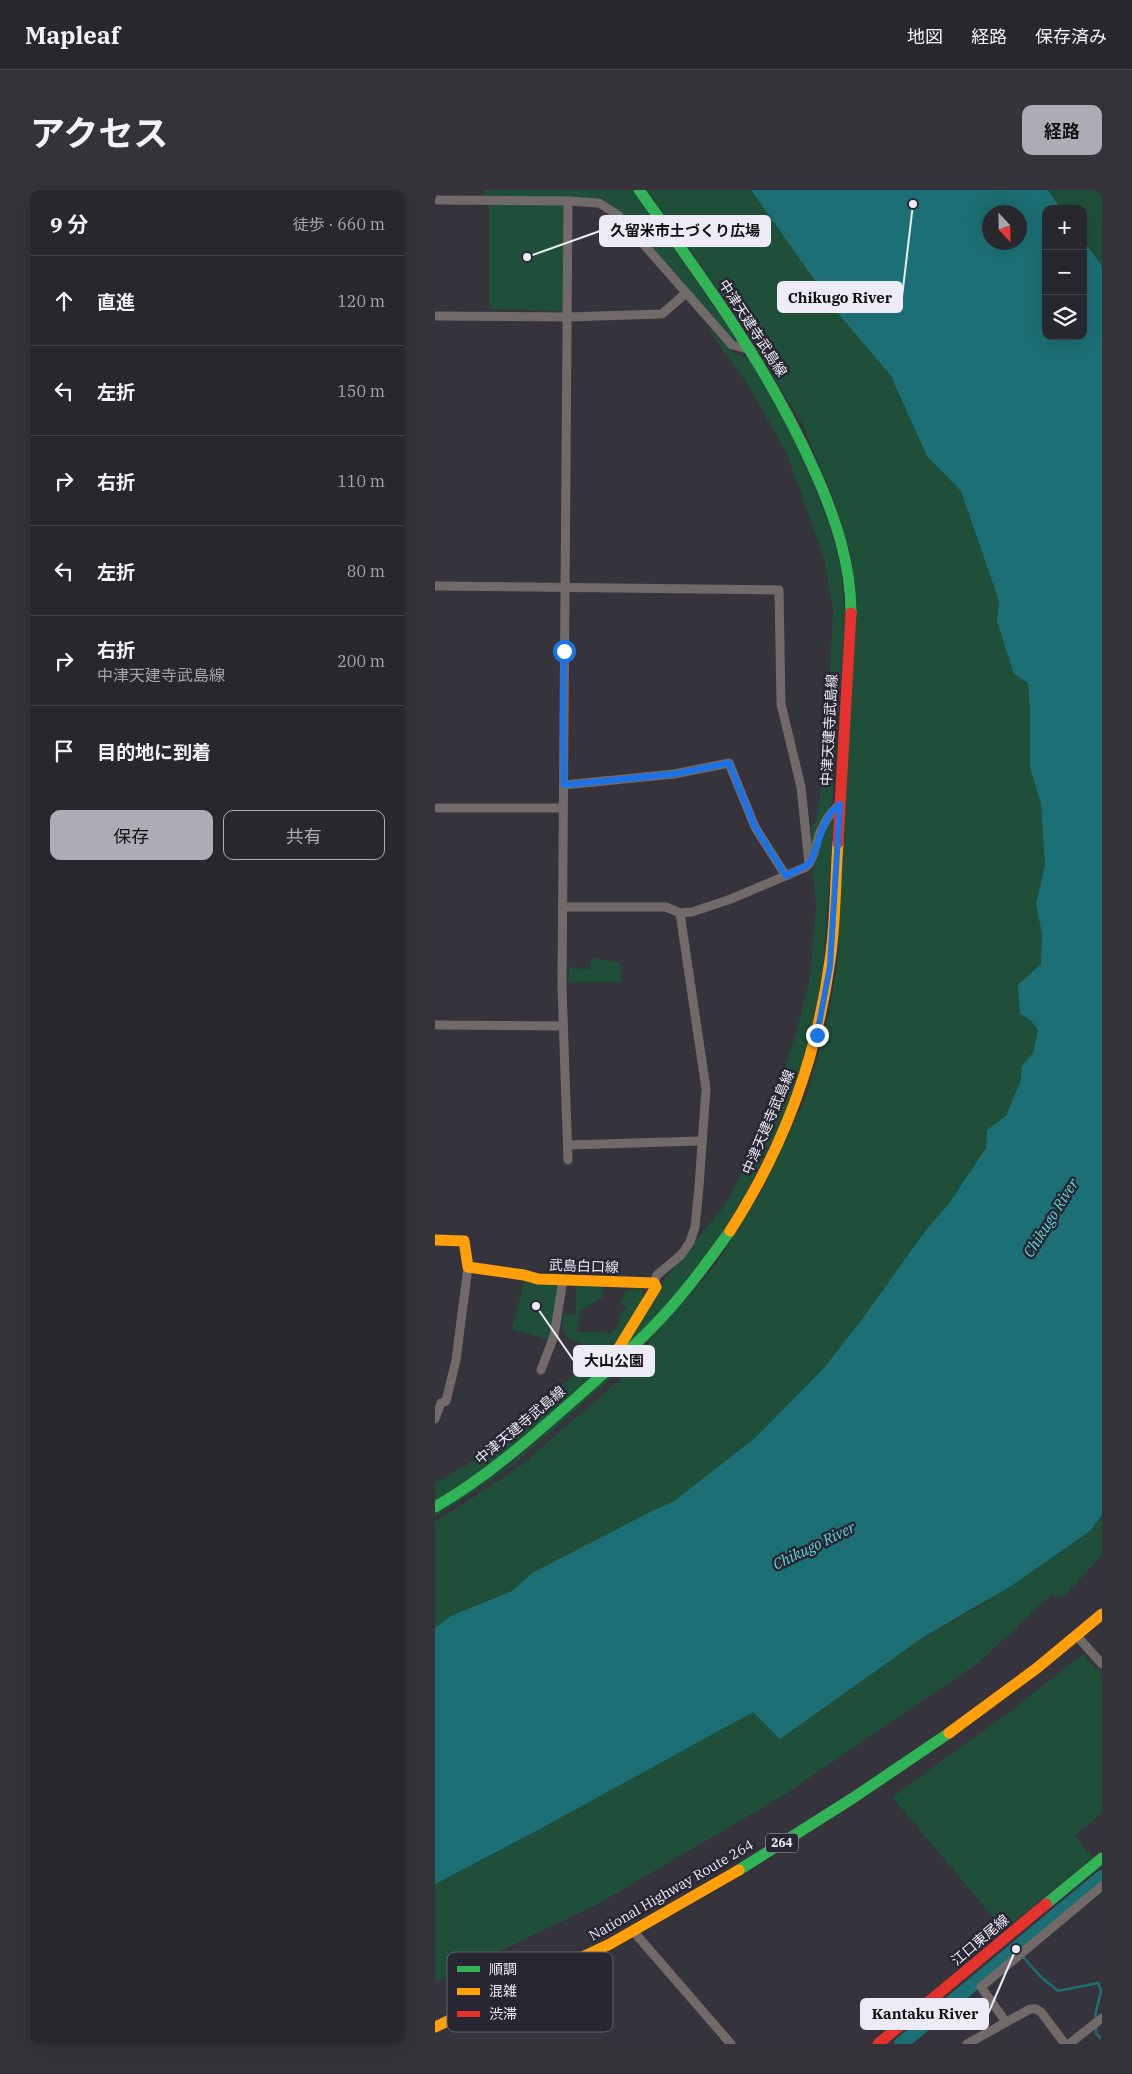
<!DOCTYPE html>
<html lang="ja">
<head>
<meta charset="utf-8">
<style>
  :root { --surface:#28272d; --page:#343339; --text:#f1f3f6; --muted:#a5a5aa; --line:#444449; --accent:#adacb5 }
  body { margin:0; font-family:"IBM Plex Serif","Noto Sans JP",serif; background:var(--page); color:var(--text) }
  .controls { position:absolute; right:15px; top:15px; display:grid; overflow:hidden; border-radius:10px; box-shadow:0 5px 20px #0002 }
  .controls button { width:45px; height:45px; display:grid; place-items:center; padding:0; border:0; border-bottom:1px solid var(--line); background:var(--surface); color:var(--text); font:25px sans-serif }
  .compass { position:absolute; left:547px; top:15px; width:45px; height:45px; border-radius:50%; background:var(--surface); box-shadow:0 5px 20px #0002; rotate:158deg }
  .stop { position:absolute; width:15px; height:15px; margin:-11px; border:4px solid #1a73e8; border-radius:50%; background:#fff }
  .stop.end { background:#1a73e8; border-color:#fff; box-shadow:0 1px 5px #0008 }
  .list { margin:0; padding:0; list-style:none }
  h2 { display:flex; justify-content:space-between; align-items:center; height:65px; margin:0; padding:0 20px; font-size:21px }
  h2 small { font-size:16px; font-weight:400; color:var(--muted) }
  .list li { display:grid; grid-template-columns:32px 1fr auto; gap:15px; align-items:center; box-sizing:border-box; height:90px; padding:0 20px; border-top:1px solid var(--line) }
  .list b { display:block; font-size:19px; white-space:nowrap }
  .list p { margin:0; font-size:16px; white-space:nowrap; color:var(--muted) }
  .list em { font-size:16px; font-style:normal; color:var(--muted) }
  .actions { display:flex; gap:10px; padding:15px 20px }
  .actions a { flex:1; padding:11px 0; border:1px solid var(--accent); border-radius:10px; text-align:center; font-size:18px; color:var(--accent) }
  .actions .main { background:var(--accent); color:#111 }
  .icon { flex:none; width:28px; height:28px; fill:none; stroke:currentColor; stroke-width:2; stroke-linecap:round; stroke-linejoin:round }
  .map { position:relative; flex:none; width:667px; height:1854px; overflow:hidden; border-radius:10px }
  header { display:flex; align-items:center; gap:30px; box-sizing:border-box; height:70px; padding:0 25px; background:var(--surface); border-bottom:1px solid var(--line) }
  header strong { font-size:24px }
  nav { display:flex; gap:28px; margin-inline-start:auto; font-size:18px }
  .intro { display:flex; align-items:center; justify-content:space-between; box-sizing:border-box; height:120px; padding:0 30px }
  h1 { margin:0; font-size:35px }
  .button { padding:12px 22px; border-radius:10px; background:var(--accent); color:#111; font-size:18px; font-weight:700 }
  main { display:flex; gap:30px; padding:0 30px }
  aside { flex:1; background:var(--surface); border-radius:10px; box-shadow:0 5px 20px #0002 }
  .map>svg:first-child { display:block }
</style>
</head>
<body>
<header>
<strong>Mapleaf</strong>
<nav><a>地図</a><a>経路</a><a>保存済み</a></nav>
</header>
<div class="intro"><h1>アクセス</h1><a class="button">経路</a></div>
<main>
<aside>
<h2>9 分<small>徒歩 · 660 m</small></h2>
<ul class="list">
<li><svg class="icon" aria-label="ahead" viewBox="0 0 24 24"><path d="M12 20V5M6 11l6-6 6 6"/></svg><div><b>直進</b></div><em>120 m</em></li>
<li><svg class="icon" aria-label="left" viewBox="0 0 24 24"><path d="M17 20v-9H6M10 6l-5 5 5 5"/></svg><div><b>左折</b></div><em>150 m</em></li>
<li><svg class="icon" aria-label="right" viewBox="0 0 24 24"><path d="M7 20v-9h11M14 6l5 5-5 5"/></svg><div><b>右折</b></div><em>110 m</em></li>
<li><svg class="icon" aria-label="left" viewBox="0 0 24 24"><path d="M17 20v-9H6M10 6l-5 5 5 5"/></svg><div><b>左折</b></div><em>80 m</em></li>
<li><svg class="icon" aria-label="right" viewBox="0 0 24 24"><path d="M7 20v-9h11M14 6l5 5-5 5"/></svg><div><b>右折</b><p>中津天建寺武島線</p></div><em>200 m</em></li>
<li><svg class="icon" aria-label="arrive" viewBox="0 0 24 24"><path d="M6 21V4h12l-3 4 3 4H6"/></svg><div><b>目的地に到着</b></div></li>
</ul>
<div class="actions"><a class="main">保存</a><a>共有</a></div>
</aside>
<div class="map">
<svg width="667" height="1854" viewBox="0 0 667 1854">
  <rect width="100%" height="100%" fill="#35343c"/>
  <g fill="#1f4f39">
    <path d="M49,0h148l104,148 -7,2 -108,-127 -52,-15 -6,113 -74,-2v-104l-5,-8z"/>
    <path d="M212,0h122l137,183 126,252 26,361 -51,141 -182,246 -148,138 -170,97 -72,24v-110l83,-54 100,-87 25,-28 10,-17 62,-70 44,-70 47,-99 19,-66 12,-63 13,-261 2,-148 -16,-54 -32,-78 -66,-110z"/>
    <path d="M613,0h54v76l-19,-26v-31h-22z"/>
    <path d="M269,133l29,30 18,7 38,65 38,93 13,44 5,56 -13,185 -14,27 -7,23v-27l5,-4 9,-58 8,-153 -9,-53 -37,-104 -40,-71z"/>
    <path d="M399,627l-11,151 -13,73 -25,75 -40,80 -42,65 -36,44 -49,49 41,-68 66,-81 42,-81 30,-94 13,-52 6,-71 -3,-36 11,-39z"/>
    <path d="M156,768l30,5 1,19h-54l1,-15 21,3z"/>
    <path d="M90,1089l34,4 -10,57 -37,-11z"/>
    <path d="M141,1096h26l1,11 -23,14 -3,21h24l9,2 8,-9 2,-11 7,-6 -7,-5 6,-13 16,-2 1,11 -45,74 -97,85 -66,44v-19l38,-22 22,-19v-4l21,-19 8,-1 74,-63 -1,-7 -28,-9 -6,-7v-18l13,1z"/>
    <path d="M182,1178h2l-10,12 -96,85 -78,52v-5l77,-49z"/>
    <path d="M667,1325v40l-39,42 -12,-2 -73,68 -194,132 -188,110 -161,77v-98l105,-55 213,-118 27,27 142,-100 56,-31 112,-76z"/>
    <path d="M648,1464l19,20v139l-27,23 18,22 -89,72 -112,-133 116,-84z"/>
  </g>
  <path fill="#1c6f74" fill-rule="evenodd" d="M316,0h297l13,19h-15v127h37v-96l19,26v1249l-12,16 -79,55 -89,52 -142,101 -27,-27 -213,117 -105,55v-256l16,-12 61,-25 22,-19 120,-62 19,-8 82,-64 69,-70 39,-50 63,-88 22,-25 38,-57 1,-18 19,-14 15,-36 1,-14 11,-13 5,-23 -8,-11 -10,-5 -2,-29 23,-21 1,-30 -6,-30 9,-39 -4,-62 -11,-35v-59l-2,-26 -14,-9 -17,-53 2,-20 -38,-110 -34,-35 -36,-80 -53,-63zM554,22h30v30h-30z"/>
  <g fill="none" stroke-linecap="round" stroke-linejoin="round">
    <g stroke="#1c6f74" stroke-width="2.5">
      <path d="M589,1768l16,18 18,15 40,-8 3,8 -6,25"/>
      <path d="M661,1837v6l6,7"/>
    </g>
    <path stroke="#1c6f74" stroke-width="14" d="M466,1854l201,-167"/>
    <g stroke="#726a69" stroke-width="9">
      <path d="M0,10l133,1 31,2 19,12 114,130 19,5"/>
      <path d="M0,126l132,1 95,-3 24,-21"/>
      <path d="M0,396l344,4 2,114 20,83 8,77"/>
      <path d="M129,595l110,-11 55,-11 26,64 31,49"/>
      <path d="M0,618h127"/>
      <path d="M128,717h103l14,6 12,-1 39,-13 75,-32c10,-10 9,-25 15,-37 4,-9 12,-20 19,-26"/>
      <path d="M0,835l127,1"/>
      <path d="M133,955l133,-4"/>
      <path d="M133,970l-6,-173 6,-786"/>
      <path d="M219,1093l3,-8 24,-20 9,-13 5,-15 4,-40 7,-98 -26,-176"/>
      <path d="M106,1180l13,-34 9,-56"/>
      <path d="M0,1229l6,-16 5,-2 10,-41 12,-93"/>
      <path d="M642,1446l25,28"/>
      <path d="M199,1742l97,112"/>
      <path d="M571,1832l-25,-35 121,-101"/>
      <path d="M532,1854l63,-35h6l5,3 24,32"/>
      <path d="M634,1854l33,-26"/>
    </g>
    <g stroke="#30b455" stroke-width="11">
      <path d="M204,0c65,90 131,179 176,282 20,45 36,91 36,141"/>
      <path d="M0,1317c52,-30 96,-69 141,-109 30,-27 61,-53 88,-83 24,-26 45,-55 66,-84"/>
      <path d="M304,1680l114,-72 96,-65"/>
      <path d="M611,1714l56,-46"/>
    </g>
    <g stroke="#ff9f0a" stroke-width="11">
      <path d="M295,1041c53,-82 87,-175 100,-271 6,-39 5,-79 8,-117"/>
      <path d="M0,1050l29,1 4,26 56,8 14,4 116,4 2,4 -44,72"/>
      <path d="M514,1543l88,-65 65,-54"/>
      <path d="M0,1837l175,-83 129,-74"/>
    </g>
    <g stroke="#e5322d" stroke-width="11">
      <path d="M403,653l13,-230"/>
      <path d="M443,1854l168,-140"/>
    </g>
  </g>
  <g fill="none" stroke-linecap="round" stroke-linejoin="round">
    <path stroke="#1a73e8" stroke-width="6" d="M129,461l-1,59 1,75 110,-11 55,-11 26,64 31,49 23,-12c12,-20 10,-44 31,-60l-10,162 -13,69"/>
  </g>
  <g text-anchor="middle" stroke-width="5" stroke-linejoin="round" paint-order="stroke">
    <rect fill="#292634" stroke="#b2b1bc" stroke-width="1" x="331" y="1643.5" width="32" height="19" rx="4"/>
    <g font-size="12" font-weight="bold" fill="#edecf6">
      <text x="347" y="1657">264</text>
    </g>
    <g font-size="14" fill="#edecf6" stroke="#292634">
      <text transform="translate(318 138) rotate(57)" y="5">中津天建寺武島線</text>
      <text transform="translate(394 540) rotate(-87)" y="5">中津天建寺武島線</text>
      <text transform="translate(333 932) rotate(-67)" y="5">中津天建寺武島線</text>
      <text transform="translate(149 1076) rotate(2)" y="5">武島白口線</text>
      <text transform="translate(85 1235) rotate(-40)" y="5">中津天建寺武島線</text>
      <text transform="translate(236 1700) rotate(-30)" y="5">National Highway Route 264</text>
      <text transform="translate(545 1750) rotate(-40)" y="5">江口東尾線</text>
    </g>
    <g font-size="15" font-style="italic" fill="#5cd9df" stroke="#292634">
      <text transform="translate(616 1028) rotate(-58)" y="5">Chikugo River</text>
      <text transform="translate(379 1356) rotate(-26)" y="5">Chikugo River</text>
    </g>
  </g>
  <rect x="12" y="1762" width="166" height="80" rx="8" fill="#292634" stroke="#64616e" stroke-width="1"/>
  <rect x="22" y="1776" width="23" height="6" fill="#30b455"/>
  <rect x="22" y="1798" width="23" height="7" fill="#ff9f0a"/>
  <rect x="22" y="1821" width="23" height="6" fill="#e5322d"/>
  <g font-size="14" fill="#edecf6">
    <text x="54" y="1784">順調</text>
    <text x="54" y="1806">混雑</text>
    <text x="54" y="1829">渋滞</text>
  </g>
  <path fill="none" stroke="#edecf6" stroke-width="2" d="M92 67L165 41M478 14L467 107M101 1116L139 1171M581 1759L553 1824"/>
  <g fill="#edecf6" stroke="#292634" stroke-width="2">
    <circle cx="92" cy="67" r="5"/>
    <circle cx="478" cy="14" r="5"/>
    <circle cx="101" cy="1116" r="5"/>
    <circle cx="581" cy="1759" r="5"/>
  </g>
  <g fill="#edecf6" stroke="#edecf6" stroke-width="2">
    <rect x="165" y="26" width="170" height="30" rx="5"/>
    <rect x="343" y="92" width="124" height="30" rx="5"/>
    <rect x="139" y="1156" width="80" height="30" rx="5"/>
    <rect x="426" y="1809" width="127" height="30" rx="5"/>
  </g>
  <g font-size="15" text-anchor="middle" font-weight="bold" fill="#111">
    <text x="250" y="46">久留米市土づくり広場</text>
    <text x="405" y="113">Chikugo River</text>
    <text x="179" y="1176">大山公園</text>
    <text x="490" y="1829">Kantaku River</text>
  </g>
</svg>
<div class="controls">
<button>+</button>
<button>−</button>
<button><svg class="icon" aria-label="layers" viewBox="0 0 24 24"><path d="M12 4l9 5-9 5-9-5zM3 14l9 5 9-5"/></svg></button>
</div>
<svg class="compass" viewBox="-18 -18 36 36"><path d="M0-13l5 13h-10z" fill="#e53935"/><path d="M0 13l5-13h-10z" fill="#a5a5aa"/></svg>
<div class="stop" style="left:129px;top:461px"></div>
<div class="stop end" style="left:382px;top:845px"></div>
</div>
</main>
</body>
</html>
